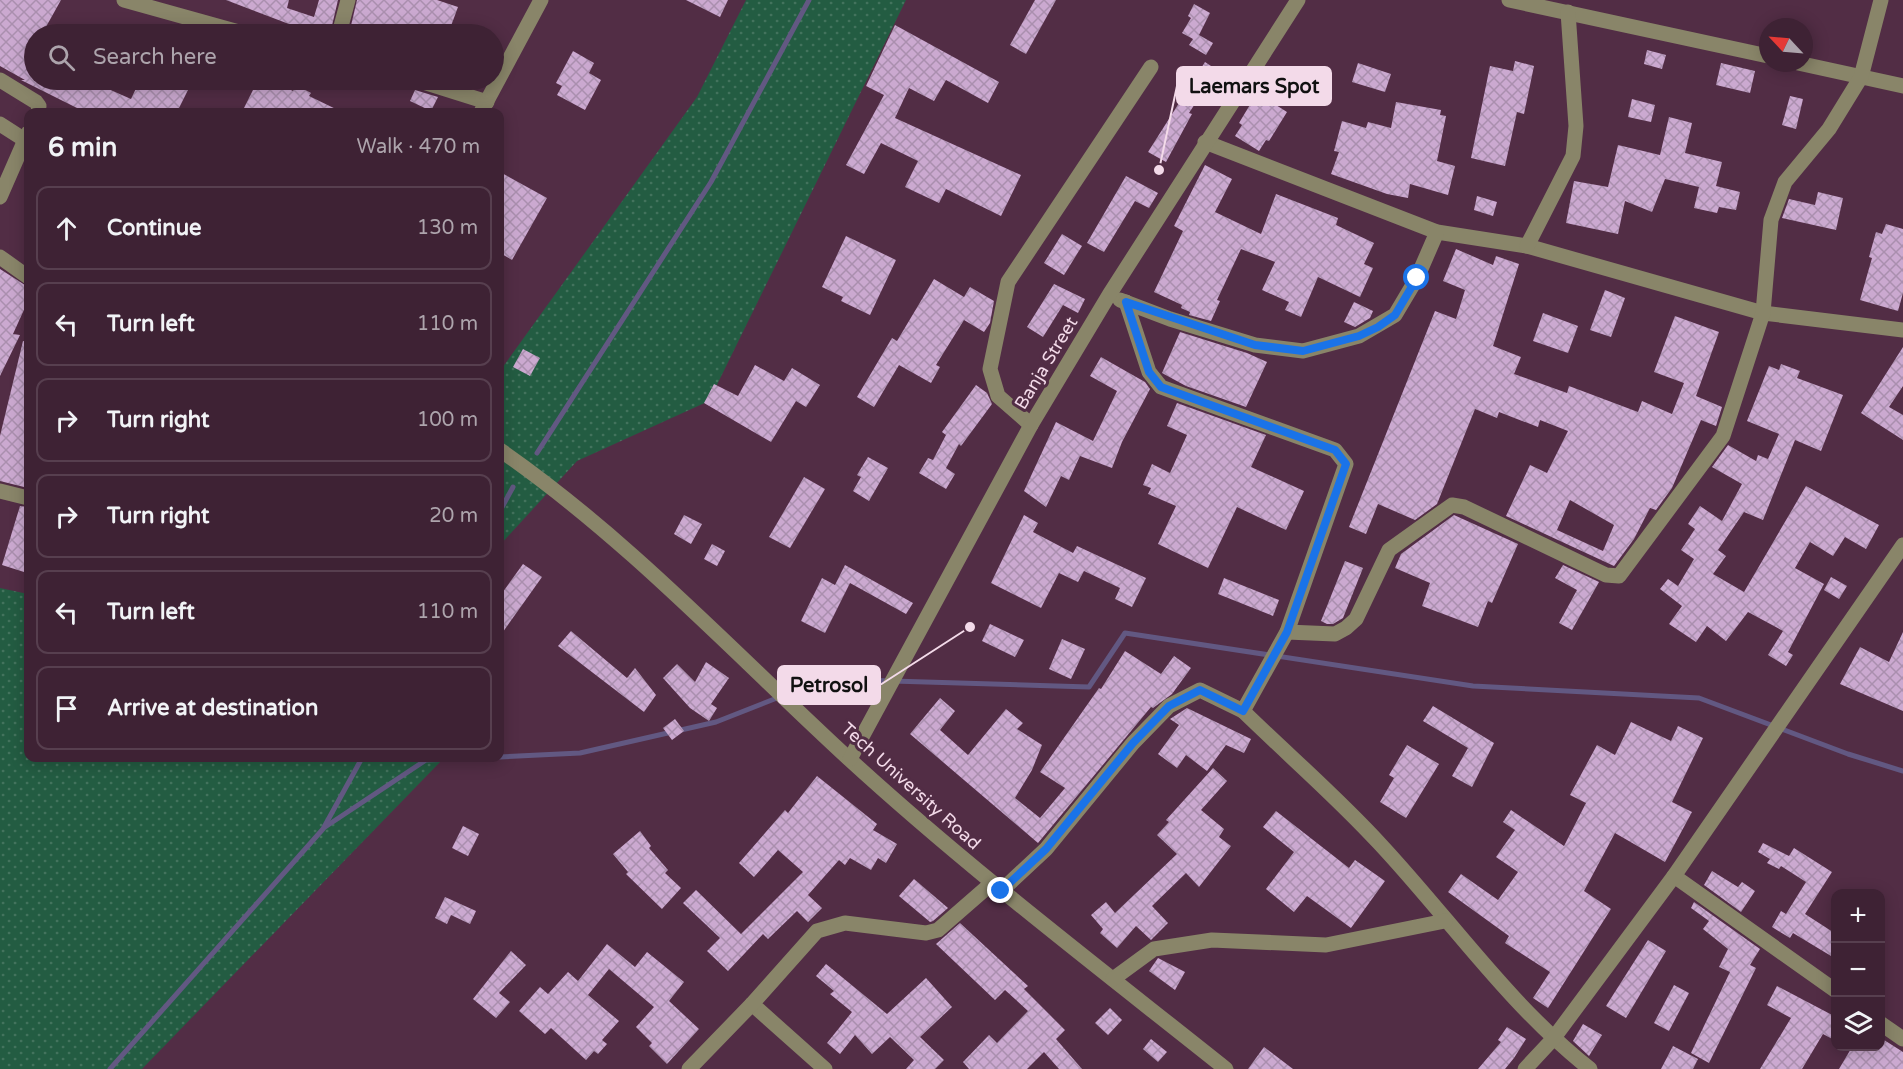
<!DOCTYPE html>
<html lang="en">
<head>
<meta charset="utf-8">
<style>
  :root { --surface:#3e2234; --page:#452a3c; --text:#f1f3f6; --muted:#ada4ac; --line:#573f4f }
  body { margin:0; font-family:"Varela Round",sans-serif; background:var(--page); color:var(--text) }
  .controls { position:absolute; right:18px; bottom:18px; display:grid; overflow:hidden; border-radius:12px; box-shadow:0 3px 15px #0003 }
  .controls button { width:54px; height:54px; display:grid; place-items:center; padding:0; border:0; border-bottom:2px solid var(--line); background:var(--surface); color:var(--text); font:30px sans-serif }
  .compass { position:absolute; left:1759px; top:18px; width:54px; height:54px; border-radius:50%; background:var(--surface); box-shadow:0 3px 15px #0003; rotate:296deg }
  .stop { position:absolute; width:18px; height:18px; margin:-14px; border:4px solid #1a73e8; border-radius:50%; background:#fff }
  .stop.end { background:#1a73e8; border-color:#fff; box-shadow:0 2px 6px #0008 }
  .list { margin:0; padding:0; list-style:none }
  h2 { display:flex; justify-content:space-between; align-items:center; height:78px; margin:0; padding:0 24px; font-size:26px }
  h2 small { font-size:20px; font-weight:400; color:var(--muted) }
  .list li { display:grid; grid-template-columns:39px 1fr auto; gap:18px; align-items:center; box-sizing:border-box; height:84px; margin:0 12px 12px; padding:0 12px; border:2px solid var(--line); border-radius:12px }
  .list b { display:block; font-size:22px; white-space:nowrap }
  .list em { font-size:20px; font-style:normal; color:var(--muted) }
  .icon { flex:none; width:33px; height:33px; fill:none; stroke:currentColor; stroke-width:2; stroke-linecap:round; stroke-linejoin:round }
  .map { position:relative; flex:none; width:1903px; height:1069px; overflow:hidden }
  .search { position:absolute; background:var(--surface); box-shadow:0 3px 15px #0003; left:24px; top:24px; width:480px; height:66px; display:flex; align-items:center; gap:15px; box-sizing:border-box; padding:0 21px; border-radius:33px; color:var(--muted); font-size:22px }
  .panel { position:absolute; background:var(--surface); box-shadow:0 3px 15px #0003; left:24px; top:108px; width:480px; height:654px; border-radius:12px }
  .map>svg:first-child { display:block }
</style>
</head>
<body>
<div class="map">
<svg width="1903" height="1069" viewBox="0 0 1903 1069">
  <defs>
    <pattern id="grass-dots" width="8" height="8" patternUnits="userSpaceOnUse" patternTransform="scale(1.5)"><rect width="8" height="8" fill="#235c42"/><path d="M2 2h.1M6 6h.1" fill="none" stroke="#43735d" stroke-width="1.8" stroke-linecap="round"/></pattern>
    <pattern id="building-cross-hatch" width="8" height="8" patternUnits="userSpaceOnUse" patternTransform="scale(1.5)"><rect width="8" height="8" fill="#cba9d0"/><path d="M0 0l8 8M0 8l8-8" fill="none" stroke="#aa8fae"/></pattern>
  </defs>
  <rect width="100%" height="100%" fill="#522d45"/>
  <g fill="url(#grass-dots)">
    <path d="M746,0h160l-197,401 -132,60 -77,84v-174l197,-274z"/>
    <path d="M0,588l28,6v164h416l-302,311h-142z"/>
  </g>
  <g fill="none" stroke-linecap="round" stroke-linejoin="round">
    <g stroke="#625882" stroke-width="5">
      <path d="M537,453l174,-271 98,-182"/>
      <path d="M500,511l13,-24"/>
      <path d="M500,757l80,-4 136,-31 109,-43 264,8 36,-54 348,53 226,12 149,56 55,17"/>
      <path d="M325,827l101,-67 58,-2"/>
      <path d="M110,1069l213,-240 39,-71"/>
    </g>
  </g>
  <g fill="url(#building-cross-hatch)" fill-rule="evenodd">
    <path d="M0,0h61l-19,34h-8v46h54l43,19 9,-19h53l-16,32h-92l-64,-32h4l-25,-14z"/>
    <path d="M226,0h63l-2,8 27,9 5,-17h19l-8,34h-21l1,-2z"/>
    <path d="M357,0h80l21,7 -10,27h-99z"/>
    <path d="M686,0h42l-8,17z"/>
    <path d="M1035,0h21l-30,54 -16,-9z"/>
    <path d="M1194,4l16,9 -11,22 14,8 -7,12 -17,-10 4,-6 -11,-6 9,-15 -3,-2z"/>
    <path d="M895,25l104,57 -11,21 -42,-23 -12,21 -25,-13 -14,30 126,57 -20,41 -55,-27 -7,14 -34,-16 13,-26 -37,-18 -17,31 -18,-9 38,-70 -18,-9z"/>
    <path d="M1647,50l19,5 -4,14 -18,-5z"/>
    <path d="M573,51l21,12 -5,10 12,7 -16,30 -28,-15 5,-9 -6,-3z"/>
    <path d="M1515,61l19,5 -10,48 -7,-2 -12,54 -34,-8 19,-92 23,5z"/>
    <path d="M1205,62l12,8 -28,43 3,1 -26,48 -18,-10z"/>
    <path d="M1358,63l33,11 -6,18 -33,-10z"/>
    <path d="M1721,63l34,8 -5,22 -34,-8z"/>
    <path d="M258,80h12l23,11 3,-6 15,8 -2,3 33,16h-100z"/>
    <path d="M415,90l23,7 -7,14 -21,-10z"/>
    <path d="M1257,93l30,19 -18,29 -3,-1 -7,11 -24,-15 7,-11 -3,-2z"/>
    <path d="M1790,96l13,3 -7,30 -14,-4z"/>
    <path d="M1632,99l23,6 -4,17 -23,-5z"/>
    <path d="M1396,102l45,8 -1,5 6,1 -9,45 18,5 -7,29 -38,-11 -2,14 -21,-4 -56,-20 8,-22 -5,-1 8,-30 24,7 2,-6 23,6z"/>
    <path d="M1669,117l23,6 -7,30 37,9 -6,24 24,6 -4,18 -17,-3 -2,6 -23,-5 5,-21 -34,-8 -13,33 -27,-11 -7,33 -52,-11 8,-42 34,6 10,-42 42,10z"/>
    <path d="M1205,165l27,14 -17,33 46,22 15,-40 62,24 -2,7 38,18 -10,21 9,4 -13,29 -42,-20 -17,40 -16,-7 4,-8 -27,-12 13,-28 -34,-13 -24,51 3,1 -9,20 -22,-6 1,-3 -9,-4 1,-3 -28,-13 29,-61 -9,-5z"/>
    <path d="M500,172l47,26 -35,62 -12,-7z"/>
    <path d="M1126,176l32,17 -9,15 -14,-7 -31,51 -17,-9z"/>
    <path d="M1818,192l25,6 -7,32 -54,-12 7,-19 26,6z"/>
    <path d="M1477,196l20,6 -4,14 -19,-6z"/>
    <path d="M1886,224l17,5v64l-5,18 -38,-11 12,-42 -3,-1 7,-25 6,2z"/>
    <path d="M1062,234l20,12 -18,29 -20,-12z"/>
    <path d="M846,236l50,24 -26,55 -29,-14 2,-4 -21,-10z"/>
    <path d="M1456,249l37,16 3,-9 23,8 -26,82 28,11 -7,17 53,19 2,-7 69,26 4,-11 30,13 12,-31 -30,-11 21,-56 44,16 -23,64 26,11 -6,19 -15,-6 -29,68 -16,22 -6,-2 -16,31 -20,27 -108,-50 24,-51 17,8 21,-42 -28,-11 -2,7 -39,-15 -2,6 -22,-9 -38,95 -22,16 -37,-16 -12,30 -17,-7 86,-216 21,8 9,-29 -22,-9zM1570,500l44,25 -11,26 -46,-21z"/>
    <path d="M0,269l28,18v14l-15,33 7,1 -20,41z"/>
    <path d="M934,279l30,18 6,-10 24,14 -4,22 -6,9 -20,-12 -28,45 4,2 -9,16 -32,-18 -25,42 -17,-10 35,-59 5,3z"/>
    <path d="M1054,284l31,15 -7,14 -15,-8 -20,32 -16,-10z"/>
    <path d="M1605,290l20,8 -14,39 -21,-7z"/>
    <path d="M1354,302l19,9 -3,7 -15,9 -11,-5z"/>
    <path d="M1543,313l35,13 -10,27 -35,-12z"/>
    <path d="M1180,332l67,21 20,9 -21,45 -60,-21 -24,-13z"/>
    <path d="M23,341l5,1v146l-28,-7v-45z"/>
    <path d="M1903,347v39l-14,21 14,8v25l-42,-27z"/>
    <path d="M523,349l17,9 -10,18 -17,-9z"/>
    <path d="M1101,357l44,25 5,7 -28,53 -10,26 -32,-12 -11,24 -8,-4 -15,31 -22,-16 32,-69 37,19 24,-50 -27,-15z"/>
    <path d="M1781,364l19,7 -3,7 46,17 -22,56 -26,-11 -32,80 -19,-8 -26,38 8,6 -13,18 31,18 62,-106 73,39 -13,24 -21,-12 -12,19 -23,-14 -15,26 29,16 -36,68 5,3 -7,11 -18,-11 15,-24 -35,-19 -22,29 -19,-15 -11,16 -27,-18 13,-18 -22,-17 8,-10 10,7 16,-27 -13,-9 14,-21 -7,-5 12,-18 22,15 20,-37 -30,-17 16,-22 28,16 2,-6 10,4 11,-25 -32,-13 22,-55 10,4z"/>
    <path d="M755,365l29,16 8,-13 28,17 -14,22 -10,-6 -25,41 -67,-39 10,-19 24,12z"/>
    <path d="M976,385l11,8 5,11 -31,42 -2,-2 -13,24 9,6 -9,15 -27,-16 9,-15 5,2 13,-25 -4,-3z"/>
    <path d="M1177,403l89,32 -15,32 53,24 -18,39 -49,-23 -29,61 -50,-24 18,-38 -28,-12 3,-6 -8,-3 9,-21 18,9 17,-38 -20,-9z"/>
    <path d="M868,457l20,11 -19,33 -16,-10 8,-14 -4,-2z"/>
    <path d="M804,477l21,12 -35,59 -21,-11z"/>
    <path d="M20,506l8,1v49l-4,16 -22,-7z"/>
    <path d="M684,515l18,9 -11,20 -17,-10z"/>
    <path d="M1024,515l14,8 -5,9 40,21 4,-7 69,32 -14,29 -17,-8 5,-11 -36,-17 -6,11 -19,-9 -18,35 -50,-25z"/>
    <path d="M1454,515l64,29 -26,59 -4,-2 -10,26 -56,-21 8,-23 -35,-15 6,-14z"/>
    <path d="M712,544l13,7 -8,15 -13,-7z"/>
    <path d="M1345,561l18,7 -20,50 -10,6h-6l-6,-3z"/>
    <path d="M523,564l19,13 -42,59v-40z"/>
    <path d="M845,565l68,38 -7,11 -56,-31 -25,50 -24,-12 21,-43 13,7z"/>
    <path d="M1563,565l36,17 -27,48 -13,-7 18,-33 -22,-12z"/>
    <path d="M1831,577l16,9 -8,13 -15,-9z"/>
    <path d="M1224,578l55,22 -6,16 -55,-22z"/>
    <path d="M990,624l34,16 -9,17 -33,-16z"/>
    <path d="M571,631l56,47 8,-10 21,27 -12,17 -86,-66z"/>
    <path d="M1903,632v79l-63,-27 20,-37 29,15z"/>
    <path d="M1062,639l23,10 -14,30 -22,-10z"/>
    <path d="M1125,651l36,23 13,-18 17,12 -19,26 -19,14 -2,-1 -113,136 -128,-109 30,-36 15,13 -15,19 28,25 38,-46 17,14 -6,6 25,16 -10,25 -17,28 25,20 25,-30 -25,-16 59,-84 2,1z"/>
    <path d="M706,662l23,16 -18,26 6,4 -8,13 -19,-13 -27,-30 14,-14 18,18z"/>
    <path d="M1433,706l61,37 -22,44 -20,-11 16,-28 -45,-27z"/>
    <path d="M1187,708l64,31 -7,14 -18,-8 -19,26 -21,-16 -9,13 -19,-14 21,-29 -9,-6z"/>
    <path d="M675,719l9,12 -12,9 -9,-12z"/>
    <path d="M1631,722l40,19 7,-15 25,12 -31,64 20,10 -27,50 -50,-29 -31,58 27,18 -63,99 -15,-10 17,-26 -45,-29 4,-7 -61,-44 13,-18 37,26 20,-28 -22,-15 19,-27 -12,-8 8,-12 53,36 22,-43 -16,-8 27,-50 18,10z"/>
    <path d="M1407,745l32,19 -33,54 -26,-16 14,-24 -5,-3z"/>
    <path d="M1213,768l14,13 -26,29 23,19 -5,8 12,9 -32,41 -13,-14 -34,33 16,17 -17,17 -15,-14 -19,22 -17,-15 3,-4 -12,-14 15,-13 9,11 62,-59 -20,-19 12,-13 -3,-2z"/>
    <path d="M817,776l60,48 -4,6 24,14 -11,19 -8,-5 -7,12 -21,-12 -5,7 -6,-5 -31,35 14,13 -14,14 -11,-11 -29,28 -5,-5 -35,37 -21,-20 13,-13 -37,-35 13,-13 45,44 62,-62 -25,-22 -24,27 -15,-14 46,-53 3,3z"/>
    <path d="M1276,811l73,57 6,-8 30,21 -34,47 -44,-32 -13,16 -28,-23 28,-37 -31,-25z"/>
    <path d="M463,826l16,8 -11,22 -16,-8z"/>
    <path d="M640,831l11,15 -2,2 19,22 -3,3 16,15 -19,21 -36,-35 2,-2 -15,-18z"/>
    <path d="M1763,843l26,13 5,-8 38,24 -27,42 31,20v25l-43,-26 -3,5 -18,-11 9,-16 5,3 20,-32 -25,-16 -2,3 -12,-6 3,-4 -12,-7z"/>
    <path d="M1712,871l26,16 4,-5 13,9 -14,21 -37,-27z"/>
    <path d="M914,879l34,29 -15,13 -3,1 -31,-26z"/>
    <path d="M445,897l31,14 -6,13 -19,-9 -4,9 -12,-6z"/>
    <path d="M1694,902l66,47 -10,16 6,3 -47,95 -18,-10 39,-81 -11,-5 9,-18 -25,-20 6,-8 -18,-13z"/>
    <path d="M960,923l68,63 -4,3 41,41 -9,9 26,30h-23l-15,-17 -17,17h-58l-6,-7 26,-27 8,8 31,-32 -23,-21 -10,10 -59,-56z"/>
    <path d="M1648,940l18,11 -40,67 -20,-12z"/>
    <path d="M607,944l28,23 12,-15 37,30 -15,19 30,28 -32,35 -18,-18 3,-3 -16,-16 18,-20 -45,-38 -21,26 31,26 -17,19 5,4 -9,10 -4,-3 -8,9 -35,-32 -6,6 -26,-23 21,-24 8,7 20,-22 10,9z"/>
    <path d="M511,951l15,14 -27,28 11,9 -14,16 -23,-19z"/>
    <path d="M1158,958l27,14 -10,18 -26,-19z"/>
    <path d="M826,964l61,50 39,-36 26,29 -32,30 24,23 -9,9h-29l8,-9 -24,-23 -18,17 -17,-19 -15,19 -13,-11 25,-31 -22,-18 4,-3 -18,-15z"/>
    <path d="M1674,985l15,8 -20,38 -15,-8z"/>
    <path d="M1777,986l59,31v24l-13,-7 -21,35h-42l31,-51 -24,-13z"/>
    <path d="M1110,1008l12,12 -14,15 -13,-12z"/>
    <path d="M1583,1024l19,11 -13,21 -16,-15z"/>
    <path d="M1507,1027l19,12 -12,19 -9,11h-27l23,-27 -3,-2z"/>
    <path d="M1881,1038l22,14v17h-64l13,-22h29z"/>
    <path d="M1151,1039l16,13 -9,10 -15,-13z"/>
    <path d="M1673,1046l25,13 -5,10h-32z"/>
    <path d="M1264,1047l29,22h-45z"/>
  </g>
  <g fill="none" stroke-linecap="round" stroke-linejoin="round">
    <g stroke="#898569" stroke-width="15">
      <path d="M124,0l122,34"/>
      <path d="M1509,0l259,56"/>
      <path d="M339,34l9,-34"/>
      <path d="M1798,63l105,23"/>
      <path d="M0,80l36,22 3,4 -1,6"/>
      <path d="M417,80l70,22"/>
      <path d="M481,112l60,-112"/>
      <path d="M0,124l28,18"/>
      <path d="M1205,142l232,90 90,14 236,67 140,17"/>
      <path d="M0,197l28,-64"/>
      <path d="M1527,246l46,-90 3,-30 -8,-114"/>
      <path d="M0,257l28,20"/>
      <path d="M1120,300l50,19 85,26 48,6 56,-15 36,-21 22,-37 20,-46"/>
      <path d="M1126,302l23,70 12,15 174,63 11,14 -59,168 -44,79c45,44 94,86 137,133 70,75 129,161 210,225"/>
      <path d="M1031,425l-33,-29 -8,-27 18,-87 143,-215"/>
      <path d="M500,450c127,88 234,203 348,308 120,110 250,209 378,311"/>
      <path d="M0,491l28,7"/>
      <path d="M1287,632l48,2 11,-6 10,-9 33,-69 63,-45 12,2 142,68 13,1 104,-140 40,-123 8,-93 14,-38 44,-53 32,-52 20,-77"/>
      <path d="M850,759l181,-334 78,-130 189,-295"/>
      <path d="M1674,876l162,115"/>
      <path d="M1001,891l45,-42 87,-106 36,-37 31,-16 43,21"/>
      <path d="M1113,979l41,-30 58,-9 114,5 119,-24"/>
      <path d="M752,1004l73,65"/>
      <path d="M1880,1023l23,16"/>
      <path d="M689,1069l63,-65 65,-73 28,-8 81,10 12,-3 54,-47"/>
      <path d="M1525,1069l28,-30 121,-163 229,-331"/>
    </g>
  </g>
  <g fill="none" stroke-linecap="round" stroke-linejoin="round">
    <path stroke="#1a73e8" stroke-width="8" d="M1001,891l45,-42 87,-106 36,-37 31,-16 43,21 44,-79 59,-168 -11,-14 -174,-63 -12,-15 -23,-70 129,43 48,6 56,-15 19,-9 17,-12 22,-37"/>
  </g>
  <g text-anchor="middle" stroke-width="6" stroke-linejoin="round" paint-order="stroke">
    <g font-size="18" fill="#f3dae9" stroke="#522d45">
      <text transform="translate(1046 363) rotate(-59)" y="6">Banja Street</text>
      <text transform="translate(911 786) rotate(42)" y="6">Tech University Road</text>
    </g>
  </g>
  <path fill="none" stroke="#f3dae9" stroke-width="2" d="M1159 170L1177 86M970 627L880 685"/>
  <g fill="#f3dae9" stroke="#522d45" stroke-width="2">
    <circle cx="1159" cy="170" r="6"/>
    <circle cx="970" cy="627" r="6"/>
  </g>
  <g fill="#f3dae9" stroke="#f3dae9" stroke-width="2">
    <rect x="1177" y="67" width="154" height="38" rx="6"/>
    <rect x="778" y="666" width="102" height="38" rx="6"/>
  </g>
  <g font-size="20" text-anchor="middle" font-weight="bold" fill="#111">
    <text x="1254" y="93">Laemars Spot</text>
    <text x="829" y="692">Petrosol</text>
  </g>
</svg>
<div class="controls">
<button>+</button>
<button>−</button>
<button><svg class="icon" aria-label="layers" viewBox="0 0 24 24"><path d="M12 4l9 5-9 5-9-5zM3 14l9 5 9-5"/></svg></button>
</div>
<svg class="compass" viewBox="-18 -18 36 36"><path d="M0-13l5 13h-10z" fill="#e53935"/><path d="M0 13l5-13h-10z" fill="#ada4ac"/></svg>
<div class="stop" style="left:1417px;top:278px"></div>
<div class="stop end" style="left:1001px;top:891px"></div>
<div class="search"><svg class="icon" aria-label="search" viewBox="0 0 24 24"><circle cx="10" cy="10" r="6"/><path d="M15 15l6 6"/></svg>Search here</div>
<section class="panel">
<h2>6 min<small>Walk · 470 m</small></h2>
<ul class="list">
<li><svg class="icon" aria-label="ahead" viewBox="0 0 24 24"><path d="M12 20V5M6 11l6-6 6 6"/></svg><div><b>Continue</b></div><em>130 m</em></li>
<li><svg class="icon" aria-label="left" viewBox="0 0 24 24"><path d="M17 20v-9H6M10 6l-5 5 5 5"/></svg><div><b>Turn left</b></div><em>110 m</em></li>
<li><svg class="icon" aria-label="right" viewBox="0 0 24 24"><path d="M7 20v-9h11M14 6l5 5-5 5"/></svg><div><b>Turn right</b></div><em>100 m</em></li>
<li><svg class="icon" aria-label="right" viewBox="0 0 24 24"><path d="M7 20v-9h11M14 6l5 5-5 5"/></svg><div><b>Turn right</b></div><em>20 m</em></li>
<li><svg class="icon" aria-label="left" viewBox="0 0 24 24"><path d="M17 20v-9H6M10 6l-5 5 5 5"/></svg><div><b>Turn left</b></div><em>110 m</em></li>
<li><svg class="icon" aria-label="arrive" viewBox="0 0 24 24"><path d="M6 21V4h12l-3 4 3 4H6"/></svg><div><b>Arrive at destination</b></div></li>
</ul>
</section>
</div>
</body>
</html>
